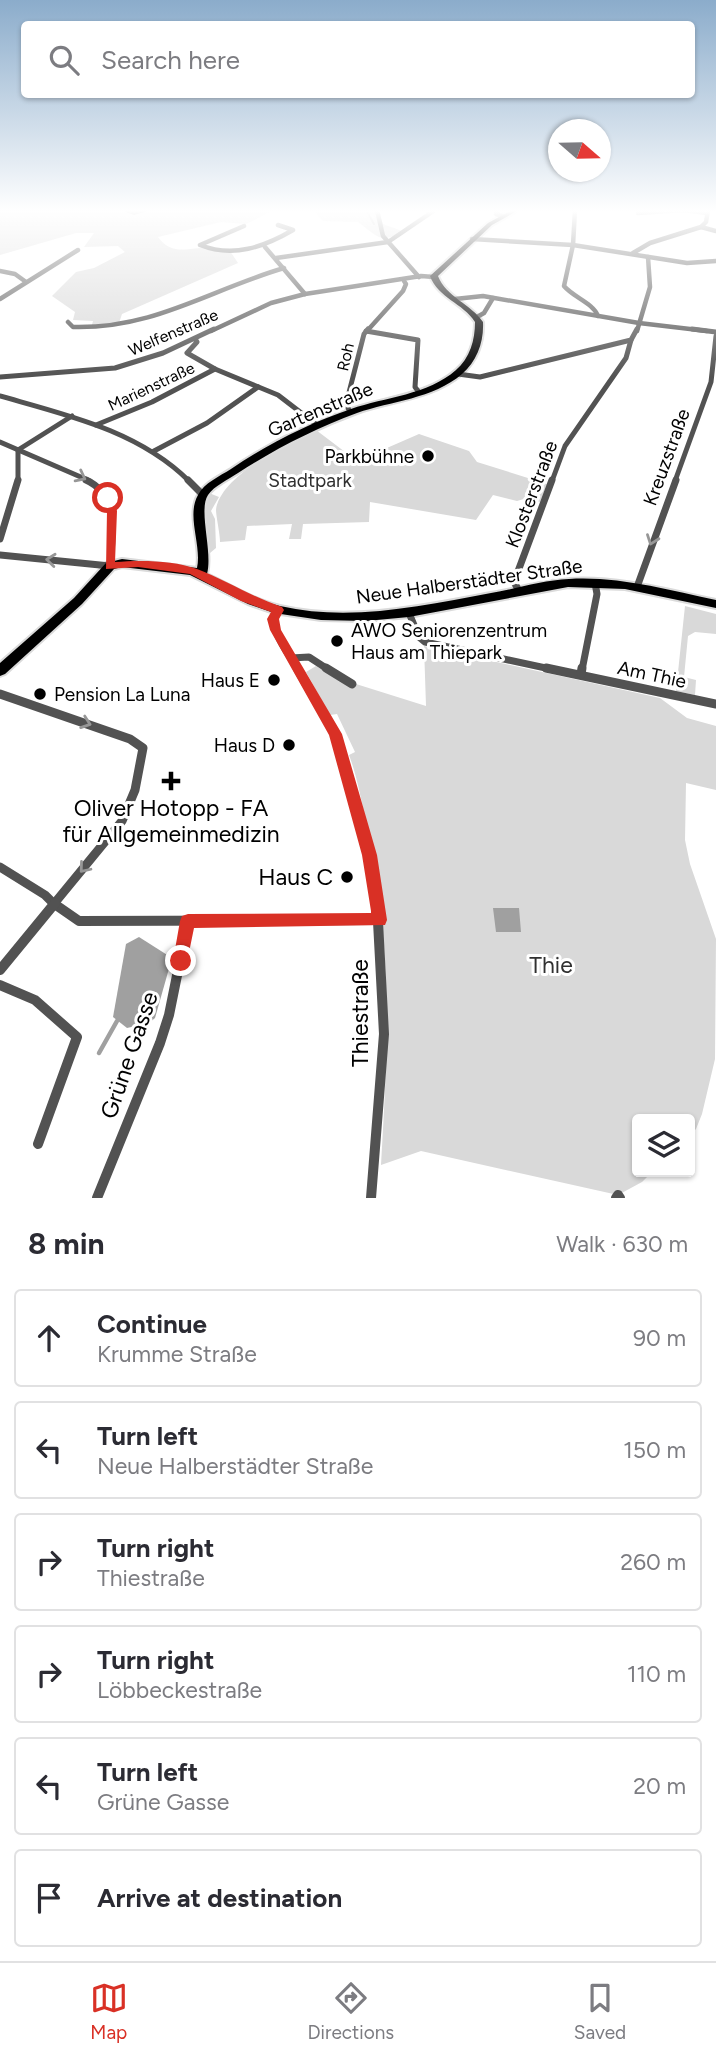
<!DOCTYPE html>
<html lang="en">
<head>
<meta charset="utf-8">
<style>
  :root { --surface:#fff; --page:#f2f2f3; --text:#2b2b33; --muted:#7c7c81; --line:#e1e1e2; --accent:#d93025 }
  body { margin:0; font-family:Figtree,sans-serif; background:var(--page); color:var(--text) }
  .controls { position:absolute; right:21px; bottom:21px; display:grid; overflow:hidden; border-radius:7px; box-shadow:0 2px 5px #0004 }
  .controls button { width:63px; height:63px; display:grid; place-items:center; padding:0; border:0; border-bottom:2px solid var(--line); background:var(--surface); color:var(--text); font:35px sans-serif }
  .compass { position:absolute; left:548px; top:119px; width:63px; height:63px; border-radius:50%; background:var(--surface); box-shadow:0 2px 5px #0004; rotate:110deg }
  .stop { position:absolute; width:21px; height:21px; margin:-16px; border:5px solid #d93025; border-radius:50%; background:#fff }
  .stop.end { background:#d93025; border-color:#fff; box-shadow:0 2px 7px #0008 }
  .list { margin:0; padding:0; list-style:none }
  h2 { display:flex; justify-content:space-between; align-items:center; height:91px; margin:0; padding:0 28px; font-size:30px }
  h2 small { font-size:23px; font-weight:400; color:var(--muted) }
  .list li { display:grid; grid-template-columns:46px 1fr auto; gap:21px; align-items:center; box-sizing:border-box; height:98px; margin:0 14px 14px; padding:0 14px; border:2px solid var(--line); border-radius:7px }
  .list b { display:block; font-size:26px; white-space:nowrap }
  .list p { margin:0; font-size:23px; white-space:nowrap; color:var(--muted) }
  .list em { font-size:23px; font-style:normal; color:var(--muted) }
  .icon { flex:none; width:38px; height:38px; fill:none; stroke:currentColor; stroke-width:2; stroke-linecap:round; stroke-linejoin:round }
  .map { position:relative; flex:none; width:716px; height:1198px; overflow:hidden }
  .search { position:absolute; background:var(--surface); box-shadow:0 2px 5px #0004; left:21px; right:21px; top:21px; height:77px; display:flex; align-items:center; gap:18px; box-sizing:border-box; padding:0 24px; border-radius:7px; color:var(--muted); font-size:26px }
  .sheet { height:763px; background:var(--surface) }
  nav { display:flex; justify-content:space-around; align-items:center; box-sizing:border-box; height:98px; border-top:2px solid var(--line); background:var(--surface); font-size:19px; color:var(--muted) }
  nav a { display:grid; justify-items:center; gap:4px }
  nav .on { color:var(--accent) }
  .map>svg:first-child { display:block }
</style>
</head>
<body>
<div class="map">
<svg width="716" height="1198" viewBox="0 0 716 1198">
  <rect width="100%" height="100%" fill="#fff"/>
  <g fill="#d9d9d9">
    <path d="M0,210h118l14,4 21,-4h225l5,14 19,7c-21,15 -27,3 -44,-9l-35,-1 -9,-10h-42l-26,13 -25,-2 -63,15c12,16 24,13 42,11 9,-1 20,2 30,3l8,12 -116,51 -4,12 -27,2 2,-7 -20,-1 2,-8 -23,-16 24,-24 18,-4 31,-16 -7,-6 -34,1 10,-14h-18l-76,22z"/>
    <path d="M316,430l41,31 62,-27 50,17 8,11 70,22 -7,18 -13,-4 -10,3 -24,-6 -17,25 -106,-18 -1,20 -66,2 -2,15h-12l3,-15 -45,2 -2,14 -25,2c0,-8 -4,-26 -4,-32 4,-34 72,-67 100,-80z"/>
    <path d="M209,493l10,4 -8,14 4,8 1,29 -6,5 -6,-49z"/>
    <path d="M685,606l31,8v20l-21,-2 -7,4 -4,41 12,3 -1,15 -19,-4z"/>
    <path d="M424,646l236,52 27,20 29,8v64l-30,-7 -1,57 5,24 26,75 -1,120 -13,55 -6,15 -6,6v-16h-53v53h15l-10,10 -24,13 -197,-44 -40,14c7,-118 12,-226 -15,-343 -5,-23 -9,-46 -17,-67l6,-3 -18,-38 -7,1 -24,-43 10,-6 33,20 7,-2 70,22z"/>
  </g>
  <g fill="#a0a0a0">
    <path d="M493,908h26l2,24h-25z"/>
    <path d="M139,937l33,21 -17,60 -6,5 -22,5 -14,-11 13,-73z"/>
  </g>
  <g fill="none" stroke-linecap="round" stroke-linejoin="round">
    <path stroke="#a0a0a0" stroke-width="2" d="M366,210l8,14"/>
    <path stroke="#a0a0a0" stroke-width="4.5" d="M99,1053l18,-32"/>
    <defs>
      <g id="primary">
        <path d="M120,210h31l-17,5z"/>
        <path d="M512,210h7l-27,15 -54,51c8,21 33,28 45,46 1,20 -6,39 -21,52 -29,25 -71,27 -105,39 -41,15 -82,36 -119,60 -9,6 -24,13 -30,22 -10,15 5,57 -1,79 23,11 47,26 73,32 70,16 141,0 211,-13 25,-4 52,-13 78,-14 50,-3 99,11 147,21v8l-91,-19 -57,-2 -159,30 -43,4 -45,-1 -47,-7 -26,-9 -58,-29 -68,-8 -8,2 -32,35 -77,70 -5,2v-13l74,-65 32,-35 16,-4 75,9c5,-23 -11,-52 1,-73 6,-12 22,-19 33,-26 37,-25 78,-46 120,-60 34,-12 77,-14 105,-39 14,-12 19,-30 19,-48 -12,-19 -37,-24 -45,-46l58,-53z"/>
      </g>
    </defs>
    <use href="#primary" stroke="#dbdbdb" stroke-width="4"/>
    <g stroke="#525252" stroke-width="4.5">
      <path d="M377,210l6,26 36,41"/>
      <path d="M498,210l-2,4 6,2"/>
      <path d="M575,210l-2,35 -9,41c9,11 29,17 34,30"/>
      <path d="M638,210v3l45,-3 24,3"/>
      <path d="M244,226l-44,19c33,13 64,2 93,-15l-15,-5"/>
      <path d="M701,227l15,4"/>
      <path d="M472,239l101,6 114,18 29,-2"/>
      <path d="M265,247l40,47"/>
      <path d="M633,253l17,-10 51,-16 5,-5 2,-12"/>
      <path d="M276,258l112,-16 47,-32"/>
      <path d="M0,271l15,3 11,8"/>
      <path d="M0,299l78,-49"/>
      <path d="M455,299l28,-3 156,27 68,8"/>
      <path d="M477,317l7,-4 9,-15"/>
      <path d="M68,322l5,5c81,2 136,-37 211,-59"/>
      <path d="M211,331l60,-28 34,-9 116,-18 13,1"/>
      <path d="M367,331l36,-40 3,-7 -2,-3"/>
      <path d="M637,331l13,-44 -2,-30"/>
    </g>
    <g stroke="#525252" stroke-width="5">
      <path d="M692,329l24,3"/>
      <path d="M366,331l52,9 -3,47 3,4"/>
      <path d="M195,339l2,3 -10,11 28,16 63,26 39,30"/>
      <path d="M458,374l22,3 151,-37 6,-11"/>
      <path d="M0,377l115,-9 48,-15 51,-24"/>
      <path d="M0,396c67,19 139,35 189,85"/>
      <path d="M350,412l-4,-8 18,-70 4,-5"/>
      <path d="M96,425l56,-23 63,-33"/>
      <path d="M0,442l90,39"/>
      <path d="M18,450l54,-34"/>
      <path d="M18,450v31"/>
      <path d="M154,451l53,-28 51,-36"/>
      <path d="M552,481l13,-35 61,-88 5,-18"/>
      <path d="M675,481l36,-99 5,-46"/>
    </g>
    <g stroke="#525252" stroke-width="7">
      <path d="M188,480l14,14"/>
      <path d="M0,539l18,-59"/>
      <path d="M0,555l110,11c2,-29 10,-71 -24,-86"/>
      <path d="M637,587l39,-107"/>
      <path d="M519,591l-5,-9 38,-102"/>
      <path d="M278,610c-11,20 10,42 20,60"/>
      <path d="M409,613l10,24 6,5 130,28"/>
      <path d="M291,658l18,-1 20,13"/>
      <path d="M582,670l15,-76 -2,-11"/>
    </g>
    <g stroke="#525252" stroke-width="9">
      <path d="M297,668l38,66 35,121 7,50"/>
      <path d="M326,668l26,16"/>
      <path d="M546,668l170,36"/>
      <path d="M581,674l1,-6"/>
      <path d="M0,694l130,45 13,9 -8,42 -13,31 -69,84"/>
      <path d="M0,867l45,28 10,10"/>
    </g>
    <g stroke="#525252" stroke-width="10">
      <path d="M53,903l26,18 300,-1"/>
      <path d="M0,970l55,-67"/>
      <path d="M0,985l35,15 42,37 -39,107"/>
      <path d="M97,1198l63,-155 9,-28 19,-94"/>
      <path d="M371,1198l13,-164 -7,-131"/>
      <path d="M616,1198l2,-3 2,3"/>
    </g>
    <use href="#primary" fill="#000" fill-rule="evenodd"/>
  </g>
  <defs><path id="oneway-chevron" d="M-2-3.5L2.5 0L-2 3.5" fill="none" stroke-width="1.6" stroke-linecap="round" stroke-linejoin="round" transform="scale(1.75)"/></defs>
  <g stroke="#979797">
    <use href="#oneway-chevron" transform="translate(81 477) rotate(27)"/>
    <use href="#oneway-chevron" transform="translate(652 540) rotate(110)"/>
    <use href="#oneway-chevron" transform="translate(51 560) rotate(-174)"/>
    <use href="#oneway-chevron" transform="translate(86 723) rotate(19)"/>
    <use href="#oneway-chevron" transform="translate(84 868) rotate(130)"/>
  </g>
  <linearGradient id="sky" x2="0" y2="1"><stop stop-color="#8baccb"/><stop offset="0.56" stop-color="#fff"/><stop offset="1" stop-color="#fff" stop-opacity="0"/></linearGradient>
  <rect width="716" height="377" fill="url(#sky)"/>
  <path fill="#d93025" d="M108,495l5,3 4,13 -2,51c25,-2 58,-2 82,7 29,11 55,28 85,38l2,3 -5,9 2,11 61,104 35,121 10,65 -2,5 -191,3 -8,39 -5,2 -6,-2 -2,-6 7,-40 2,-5 6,-2 183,-1v-2l-9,-56 -33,-120 -59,-105 -3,-11 4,-7 -30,-11 -51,-27 -52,-7 -32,2 1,-58 -4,-13z"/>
  <g fill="#000" stroke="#fff" stroke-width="2.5">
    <circle cx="428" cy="456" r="7"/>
    <circle cx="337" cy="641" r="7"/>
    <circle cx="274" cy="680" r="7"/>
    <circle cx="40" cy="694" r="7"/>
    <circle cx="289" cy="745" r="7"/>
    <path d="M167.5 770.5h7v7h7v7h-7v7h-7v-7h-7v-7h7z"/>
    <circle cx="347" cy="877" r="7"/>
  </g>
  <g text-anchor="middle" stroke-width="6" stroke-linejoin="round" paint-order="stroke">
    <g font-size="16" fill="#000" stroke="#fff">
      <text transform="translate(173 332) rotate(-23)" y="6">Welfenstraße</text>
      <text transform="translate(345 357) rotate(-77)" y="6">Roh</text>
      <text transform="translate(151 386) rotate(-25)" y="6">Marienstraße</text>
    </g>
    <g font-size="19" fill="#000" stroke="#fff">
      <text transform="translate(320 409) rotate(-23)" y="7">Gartenstraße</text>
      <text transform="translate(666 457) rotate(-70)" y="7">Kreuzstraße</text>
      <text transform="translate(531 494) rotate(-69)" y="7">Klosterstraße</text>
      <text transform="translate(469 581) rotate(-8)" y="7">Neue Halberstädter Straße</text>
      <text transform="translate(652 674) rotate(12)" y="7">Am Thie</text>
    </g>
    <g font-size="19" fill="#000" stroke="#fff" text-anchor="end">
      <text x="414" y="463">Parkbühne</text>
      <text x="351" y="637" text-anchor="start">AWO Seniorenzentrum<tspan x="351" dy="22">Haus am Thiepark</tspan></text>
      <text x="260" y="687">Haus E</text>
      <text x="54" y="701" text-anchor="start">Pension La Luna</text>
      <text x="275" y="752">Haus D</text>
    </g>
    <g font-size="19" fill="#303030" stroke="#fff">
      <text x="310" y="487">Stadtpark</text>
    </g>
    <g font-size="23" fill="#000" stroke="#fff">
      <text x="171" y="816">Oliver Hotopp - FA<tspan x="171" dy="26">für Allgemeinmedizin</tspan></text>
      <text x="333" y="885" text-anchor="end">Haus C</text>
    </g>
    <g font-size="23" fill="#303030" stroke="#fff">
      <text x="551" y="973">Thie</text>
    </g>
    <g font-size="23" fill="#000" stroke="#fff">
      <text transform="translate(360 1013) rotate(-90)" y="8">Thiestraße</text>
      <text transform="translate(129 1055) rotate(-71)" y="8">Grüne Gasse</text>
    </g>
  </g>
</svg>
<div class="controls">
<button><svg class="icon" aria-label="layers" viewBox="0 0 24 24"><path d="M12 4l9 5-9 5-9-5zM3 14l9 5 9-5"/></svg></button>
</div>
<svg class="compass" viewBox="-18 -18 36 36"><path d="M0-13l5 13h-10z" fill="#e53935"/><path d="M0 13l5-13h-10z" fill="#7c7c81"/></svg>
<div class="stop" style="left:108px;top:498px"></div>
<div class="stop end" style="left:181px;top:961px"></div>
<div class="search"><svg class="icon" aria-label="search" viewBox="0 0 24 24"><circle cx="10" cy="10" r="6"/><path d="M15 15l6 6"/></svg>Search here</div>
</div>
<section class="sheet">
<h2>8 min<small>Walk · 630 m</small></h2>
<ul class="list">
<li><svg class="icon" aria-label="ahead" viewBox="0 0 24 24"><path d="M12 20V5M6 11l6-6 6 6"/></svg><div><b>Continue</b><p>Krumme Straße</p></div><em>90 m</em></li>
<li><svg class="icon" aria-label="left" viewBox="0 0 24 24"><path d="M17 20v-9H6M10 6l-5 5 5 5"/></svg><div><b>Turn left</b><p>Neue Halberstädter Straße</p></div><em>150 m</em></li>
<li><svg class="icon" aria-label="right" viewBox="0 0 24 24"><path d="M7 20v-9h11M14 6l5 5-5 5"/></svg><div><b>Turn right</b><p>Thiestraße</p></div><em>260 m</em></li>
<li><svg class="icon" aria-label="right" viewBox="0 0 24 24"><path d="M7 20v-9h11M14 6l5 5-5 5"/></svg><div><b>Turn right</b><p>Löbbeckestraße</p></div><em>110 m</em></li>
<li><svg class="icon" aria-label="left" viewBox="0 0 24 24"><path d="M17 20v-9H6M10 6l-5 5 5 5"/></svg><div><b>Turn left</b><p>Grüne Gasse</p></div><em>20 m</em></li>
<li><svg class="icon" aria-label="arrive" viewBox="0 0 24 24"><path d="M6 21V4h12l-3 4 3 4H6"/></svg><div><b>Arrive at destination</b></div></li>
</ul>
</section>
<nav>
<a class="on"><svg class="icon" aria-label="map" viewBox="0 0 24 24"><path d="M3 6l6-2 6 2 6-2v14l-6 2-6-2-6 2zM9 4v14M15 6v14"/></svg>Map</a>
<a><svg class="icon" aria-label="directions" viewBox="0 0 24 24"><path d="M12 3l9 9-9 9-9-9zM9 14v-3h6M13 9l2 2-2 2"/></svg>Directions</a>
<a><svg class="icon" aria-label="saved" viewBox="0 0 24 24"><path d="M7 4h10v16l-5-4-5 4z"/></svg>Saved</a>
</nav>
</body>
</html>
